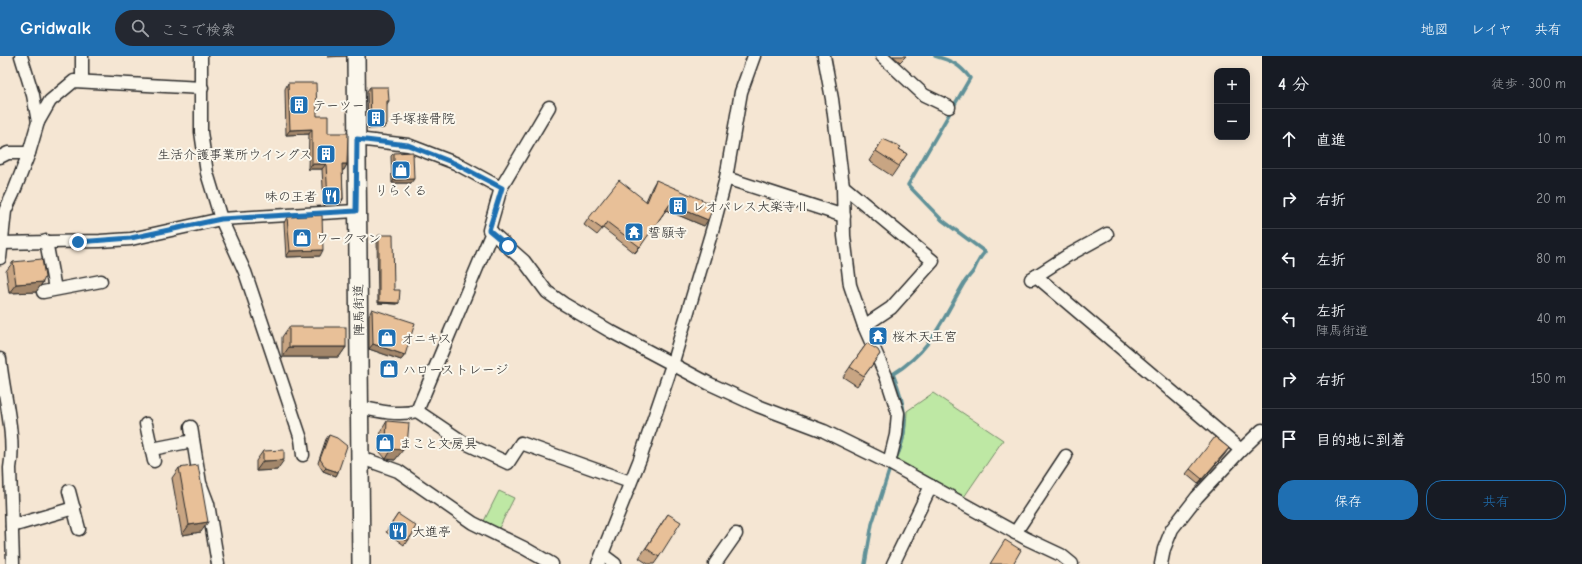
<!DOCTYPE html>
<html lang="ja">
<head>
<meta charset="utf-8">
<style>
  :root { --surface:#171b24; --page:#242831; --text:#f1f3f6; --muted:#9ea1a6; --line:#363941; --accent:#1f6fb2 }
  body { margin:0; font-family:"Comic Neue","Klee One",sans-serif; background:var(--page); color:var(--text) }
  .controls { position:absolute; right:12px; top:12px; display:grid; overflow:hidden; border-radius:8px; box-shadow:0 2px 10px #0003 }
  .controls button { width:36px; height:36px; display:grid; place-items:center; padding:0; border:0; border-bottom:1px solid var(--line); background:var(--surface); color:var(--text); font:20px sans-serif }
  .stop { position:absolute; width:12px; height:12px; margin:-9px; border:3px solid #1f6fb2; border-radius:50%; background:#fff }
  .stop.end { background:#1f6fb2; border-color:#fff; box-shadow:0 1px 4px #0008 }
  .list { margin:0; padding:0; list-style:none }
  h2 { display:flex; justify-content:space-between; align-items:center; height:52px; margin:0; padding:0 16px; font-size:17px }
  h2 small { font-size:13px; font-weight:400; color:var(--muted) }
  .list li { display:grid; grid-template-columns:26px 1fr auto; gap:12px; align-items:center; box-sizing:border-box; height:60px; padding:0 16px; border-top:1px solid var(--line) }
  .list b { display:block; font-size:15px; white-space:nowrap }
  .list p { margin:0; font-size:13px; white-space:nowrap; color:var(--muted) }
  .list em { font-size:13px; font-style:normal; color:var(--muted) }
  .actions { display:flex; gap:8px; padding:12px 16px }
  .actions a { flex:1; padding:9px 0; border:1px solid var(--accent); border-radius:16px; text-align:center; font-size:14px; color:var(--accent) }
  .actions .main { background:var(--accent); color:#fff }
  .icon { flex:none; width:22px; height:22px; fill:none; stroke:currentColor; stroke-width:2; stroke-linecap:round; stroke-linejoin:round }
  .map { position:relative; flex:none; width:1262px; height:508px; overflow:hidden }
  header { display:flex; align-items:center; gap:24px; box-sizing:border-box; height:56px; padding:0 20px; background:var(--accent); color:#fff }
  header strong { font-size:19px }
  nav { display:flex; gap:22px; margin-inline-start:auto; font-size:14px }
  .search { width:280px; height:36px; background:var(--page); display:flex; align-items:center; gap:10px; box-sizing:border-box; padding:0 14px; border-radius:22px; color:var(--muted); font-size:15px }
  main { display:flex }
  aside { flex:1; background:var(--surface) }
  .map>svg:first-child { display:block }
</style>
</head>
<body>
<header>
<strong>Gridwalk</strong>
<div class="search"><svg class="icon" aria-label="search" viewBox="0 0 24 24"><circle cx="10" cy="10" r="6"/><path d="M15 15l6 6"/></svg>ここで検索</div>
<nav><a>地図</a><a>レイヤ</a><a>共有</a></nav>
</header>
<main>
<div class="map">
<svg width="1262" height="508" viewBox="0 0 1262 508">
  <rect width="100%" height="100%" fill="#f5e6d3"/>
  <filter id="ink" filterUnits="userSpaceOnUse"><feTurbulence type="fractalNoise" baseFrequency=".025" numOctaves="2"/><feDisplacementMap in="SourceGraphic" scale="8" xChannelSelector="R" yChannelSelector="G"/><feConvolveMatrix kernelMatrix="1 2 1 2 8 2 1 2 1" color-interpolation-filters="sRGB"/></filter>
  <g filter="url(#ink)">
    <g fill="#bee8a4" stroke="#748a68">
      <path d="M933,337l70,47 -39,57 -67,-38c8,-15 9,-31 10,-48z"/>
      <path d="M499,435l15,7 -15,30 -15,-7z"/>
    </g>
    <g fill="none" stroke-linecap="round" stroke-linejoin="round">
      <g stroke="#619198" stroke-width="3.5">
        <path d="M895,404c16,-31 10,-56 -2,-86 39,-24 49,-54 71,-91 3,-5 7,-8 10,-13 3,-7 6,-13 11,-18l-43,-32 -34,-35 62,-107c-11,-14 -18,-17 -35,-22"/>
        <path d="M865,508l7,-40 17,-53"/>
      </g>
      <defs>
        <g id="street">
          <path d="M82,0v25"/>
          <path d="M201,0v76l6,41 14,46 24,53 56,167 2,16"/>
          <path d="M824,0l8,43 11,87 1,50 6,49 14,41 22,50 12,37 -2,22 -7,28"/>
          <path d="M882,0l42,39 25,12"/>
          <path d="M549,51l-48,81 -12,42 35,31 23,31 17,12 46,27 98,52 50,23 66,25 65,32 138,76 34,16 11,9"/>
          <path d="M38,66l12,-21 24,-20 128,7"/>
          <path d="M357,83l51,6 47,18 46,25"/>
          <path d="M0,101l8,-4h21"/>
          <path d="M726,122l118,38"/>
          <path d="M843,130l90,75 -42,47 -27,18"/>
          <path d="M46,185l9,48"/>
          <path d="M0,187l100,-2 31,-2 90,-20 135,-8"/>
          <path d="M0,202l5,-47 8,-17 16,-41 9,-31 -5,-27 -12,-39"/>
          <path d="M1036,220l31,-20 40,-22"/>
          <path d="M1031,223l5,-3 205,174"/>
          <path d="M43,236l58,-11"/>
          <path d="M0,303c3,34 16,76 10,109l3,96"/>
          <path d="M359,351c18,4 40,9 58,4l75,-179"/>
          <path d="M417,355l46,31 45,21 13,-20 109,39"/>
          <path d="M146,368l8,37"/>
          <path d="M191,371l9,56 8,21 10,60"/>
          <path d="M152,393l41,-8"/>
          <path d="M359,401l39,14 75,52 51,25 28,16"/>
          <path d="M69,435l10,38"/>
          <path d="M12,470l62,-18"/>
          <path d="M1015,477l51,-77"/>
          <path d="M603,499l12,9"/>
          <path d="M598,508l42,-105 32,-94 42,-141 12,-46 15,-86 13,-36"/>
          <path d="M715,508l21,-30"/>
          <path d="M893,508l38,-78"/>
          <path d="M1161,508l3,-15 8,-20 25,-32 44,-47 21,-20"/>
        </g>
        <path id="secondary" d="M356,0l5,508"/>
      </defs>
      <use href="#street" stroke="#2b2b2b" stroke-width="15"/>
      <use href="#secondary" stroke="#2b2b2b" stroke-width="20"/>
      <use href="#street" stroke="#fbf7ec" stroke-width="12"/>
      <use href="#secondary" stroke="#fbf7ec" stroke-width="17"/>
    </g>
    <g fill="#c8a583" stroke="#2b2b2b">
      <path d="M893,0h13l-6,6z"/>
      <path d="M288,27l29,33 11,17 19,31 -3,6h-2l1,29 -3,5 -16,1 -2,-36h-14l1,-35 -23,1 -1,-46z"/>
      <path d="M370,31l19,14 -2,3 -3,24 -16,1 -1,-38z"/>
      <path d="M883,83l24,15 -15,22 -23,-15z"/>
      <path d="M394,97l17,30h-19l-1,-27z"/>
      <path d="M656,124l48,46 -38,-16 -31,43 -32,-25 -6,7 -13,-10 4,-6 58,-18 6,-14z"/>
      <path d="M287,161l33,39 -34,1 -2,-34z"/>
      <path d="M379,179l15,55 5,13 -2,1 -19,-1 -1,-66z"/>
      <path d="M13,206l30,20 -7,10 -27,1 -3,-22z"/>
      <path d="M372,253l33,46 -4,5 -32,-11v-34z"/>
      <path d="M289,271l57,20 -7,10h-57v-20z"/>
      <path d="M867,287l13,11 -23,32 -14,-9z"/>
      <path d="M387,365l13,33h-1l-4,6 -9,-1 -7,-8 2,-20z"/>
      <path d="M329,379l9,37 -2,4 -13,-5 -5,-8 8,-24z"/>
      <path d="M263,395l14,19 -21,1v-10z"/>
      <path d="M1225,398l-27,30 -12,-10 4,-5z"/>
      <path d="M179,412l22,64 -19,3 -10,-57z"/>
      <path d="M398,458l16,18 -8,12 -1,-1 -1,2 -18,-13z"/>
      <path d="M668,458l-9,43 -5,7h-6l-9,-6z"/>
    </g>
    <g fill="#a2866a" stroke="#2b2b2b">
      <path d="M328,0h18l-19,1z"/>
      <path d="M371,69h16l-3,3 -16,1z"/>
      <path d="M312,73l-3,5 -23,1 4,-5z"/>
      <path d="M312,108h14l-4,5h-14z"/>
      <path d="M342,108h5l-3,6h-6z"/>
      <path d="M414,123l-3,4h-19l2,-3z"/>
      <path d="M343,143l-3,5 -16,1 4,-5z"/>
      <path d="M670,148l38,16 -4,6 -38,-16 -31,43z"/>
      <path d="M323,194l-3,6 -34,1 4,-6z"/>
      <path d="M43,226l-7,10 -27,1 7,-9z"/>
      <path d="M379,246l20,1 -2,1 -19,-1z"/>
      <path d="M373,288l32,11 -4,5 -32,-11z"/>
      <path d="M289,291h57l-7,10h-57z"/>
      <path d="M402,388l5,1 -12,15 -9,-1 6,-10z"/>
      <path d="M1229,392l-4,6 -27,30 4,-5z"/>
      <path d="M284,404l-7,10 -21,1 7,-10z"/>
      <path d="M326,412l12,4 -2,4 -13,-5z"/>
      <path d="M208,466l-7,10 -19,3 7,-10z"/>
    </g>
    <g fill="#e8c098" stroke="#2b2b2b">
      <path d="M288,27h28l1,33h11v17h20l-1,31h-5l1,35 -15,1 -2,-36h-14v-35l-22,1z"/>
      <path d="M370,31h18l1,14h-2v24h-16z"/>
      <path d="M883,83l18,8 -2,2 8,5 -8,12 -23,-15z"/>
      <path d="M413,96l1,27 -20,1v-27z"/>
      <path d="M619,124l28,22 9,-22 58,25 -6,15 -38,-16 -30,43 -33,-25 -5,7 -14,-10z"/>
      <path d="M322,159l1,35 -33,1 -3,-34z"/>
      <path d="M379,179h14l1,55h6l-1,13 -20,-1z"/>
      <path d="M42,203l3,18 -2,5 -27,2 -3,-22z"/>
      <path d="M372,253l43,14 -10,32 -32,-11z"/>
      <rect x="289" y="271" width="57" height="20"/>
      <path d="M867,287l11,7 2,4 -16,22 -14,-9z"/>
      <path d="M387,365l22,2 -2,22 -5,-1v6l-10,-1 -6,-8z"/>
      <path d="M329,379l8,3 10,8 -9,26 -12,-4 -6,-9z"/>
      <path d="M1215,381l14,11 -27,31 -12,-10z"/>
      <path d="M284,394v10l-21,1v-10z"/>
      <path d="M198,409l10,57 -19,3 -10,-57z"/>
      <path d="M398,458l18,12 -3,5 1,1 -6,8h-1l-1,1 -18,-12z"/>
      <path d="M668,458l13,8 -22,35 -13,-9z"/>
      <path d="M1005,484l16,10 -8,14h-23z"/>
    </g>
  </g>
  <g fill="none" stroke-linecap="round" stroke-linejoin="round" filter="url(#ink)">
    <path stroke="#1f6fb2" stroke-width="5" d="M78,186l53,-4 90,-19 135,-8 1,-72 51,6 46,18 48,25 -13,42 19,16"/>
  </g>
  <defs>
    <symbol id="building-square" viewBox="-11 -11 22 22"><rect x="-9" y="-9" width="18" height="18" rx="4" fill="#1f6fb2" stroke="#fbf7ec"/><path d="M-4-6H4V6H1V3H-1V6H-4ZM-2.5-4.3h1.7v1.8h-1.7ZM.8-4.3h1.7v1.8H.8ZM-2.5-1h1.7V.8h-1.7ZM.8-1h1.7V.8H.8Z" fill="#fff"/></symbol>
    <symbol id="shop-square" viewBox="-11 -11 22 22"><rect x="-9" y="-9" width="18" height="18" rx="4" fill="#1f6fb2" stroke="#fbf7ec"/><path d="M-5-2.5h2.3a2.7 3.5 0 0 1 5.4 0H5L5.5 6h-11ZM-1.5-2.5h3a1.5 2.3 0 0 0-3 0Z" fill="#fff"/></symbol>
    <symbol id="restaurant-square" viewBox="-11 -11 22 22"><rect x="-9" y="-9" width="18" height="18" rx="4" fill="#1f6fb2" stroke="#fbf7ec"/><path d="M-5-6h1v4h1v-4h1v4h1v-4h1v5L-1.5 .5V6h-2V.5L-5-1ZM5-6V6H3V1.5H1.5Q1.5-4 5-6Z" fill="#fff"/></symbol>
    <symbol id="temple-square" viewBox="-11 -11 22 22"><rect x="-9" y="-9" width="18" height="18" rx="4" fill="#1f6fb2" stroke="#fbf7ec"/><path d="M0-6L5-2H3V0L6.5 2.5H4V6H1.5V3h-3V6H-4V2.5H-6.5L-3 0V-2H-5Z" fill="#fff"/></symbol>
  </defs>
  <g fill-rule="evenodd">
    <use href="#building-square" x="288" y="38" width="22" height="22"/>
    <use href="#building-square" x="365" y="51" width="22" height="22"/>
    <use href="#building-square" x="315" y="87" width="22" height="22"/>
    <use href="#shop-square" x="390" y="103" width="22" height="22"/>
    <use href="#restaurant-square" x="320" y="129" width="22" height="22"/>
    <use href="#building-square" x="667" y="139" width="22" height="22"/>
    <use href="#temple-square" x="623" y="165" width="22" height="22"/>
    <use href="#shop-square" x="291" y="171" width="22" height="22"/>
    <use href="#temple-square" x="867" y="269" width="22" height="22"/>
    <use href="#shop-square" x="376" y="271" width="22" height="22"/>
    <use href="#shop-square" x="378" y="302" width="22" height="22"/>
    <use href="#shop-square" x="374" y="376" width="22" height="22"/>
    <use href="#restaurant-square" x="387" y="464" width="22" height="22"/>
  </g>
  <g text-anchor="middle" stroke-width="4" stroke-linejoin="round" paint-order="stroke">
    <g font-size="13" fill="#2b2b2b" stroke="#fbf7ec" text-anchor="start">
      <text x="313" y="54">テーツー</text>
      <text x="390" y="67">手塚接骨院</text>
      <text x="312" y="103" text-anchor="end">生活介護事業所ウイングス</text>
      <text x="401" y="139" text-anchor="middle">りらくる</text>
      <text x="317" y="145" text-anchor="end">味の王者</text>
      <text x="692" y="155">レオパレス大楽寺Ⅱ</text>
      <text x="648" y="181">誓願寺</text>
      <text x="316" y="187">ワークマン</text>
      <text x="892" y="285">桜木天王宮</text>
      <text x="401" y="287">オニキス</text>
      <text x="403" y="318">ハローストレージ</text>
      <text x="399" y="392">まこと文房具</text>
      <text x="412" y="480">大進亭</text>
    </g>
    <g font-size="13" fill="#2b2b2b" stroke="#fbf7ec">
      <text transform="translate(358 254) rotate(-91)" y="5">陣馬街道</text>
    </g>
  </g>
</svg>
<div class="controls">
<button>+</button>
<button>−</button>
</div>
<div class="stop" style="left:508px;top:190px"></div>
<div class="stop end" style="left:78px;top:186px"></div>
</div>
<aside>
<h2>4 分<small>徒歩 · 300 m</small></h2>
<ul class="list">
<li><svg class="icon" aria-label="ahead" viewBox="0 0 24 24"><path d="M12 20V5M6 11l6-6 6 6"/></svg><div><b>直進</b></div><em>10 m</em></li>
<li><svg class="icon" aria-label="right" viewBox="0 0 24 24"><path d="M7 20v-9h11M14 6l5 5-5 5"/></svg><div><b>右折</b></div><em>20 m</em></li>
<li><svg class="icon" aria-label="left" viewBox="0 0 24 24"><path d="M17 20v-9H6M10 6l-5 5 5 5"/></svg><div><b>左折</b></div><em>80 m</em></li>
<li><svg class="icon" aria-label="left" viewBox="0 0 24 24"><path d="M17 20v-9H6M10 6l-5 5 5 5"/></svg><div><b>左折</b><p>陣馬街道</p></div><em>40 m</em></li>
<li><svg class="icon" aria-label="right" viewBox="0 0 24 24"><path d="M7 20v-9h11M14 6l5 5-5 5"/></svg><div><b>右折</b></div><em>150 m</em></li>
<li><svg class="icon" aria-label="arrive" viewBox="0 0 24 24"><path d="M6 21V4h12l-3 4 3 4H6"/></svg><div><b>目的地に到着</b></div></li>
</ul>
<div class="actions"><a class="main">保存</a><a>共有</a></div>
</aside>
</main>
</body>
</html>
